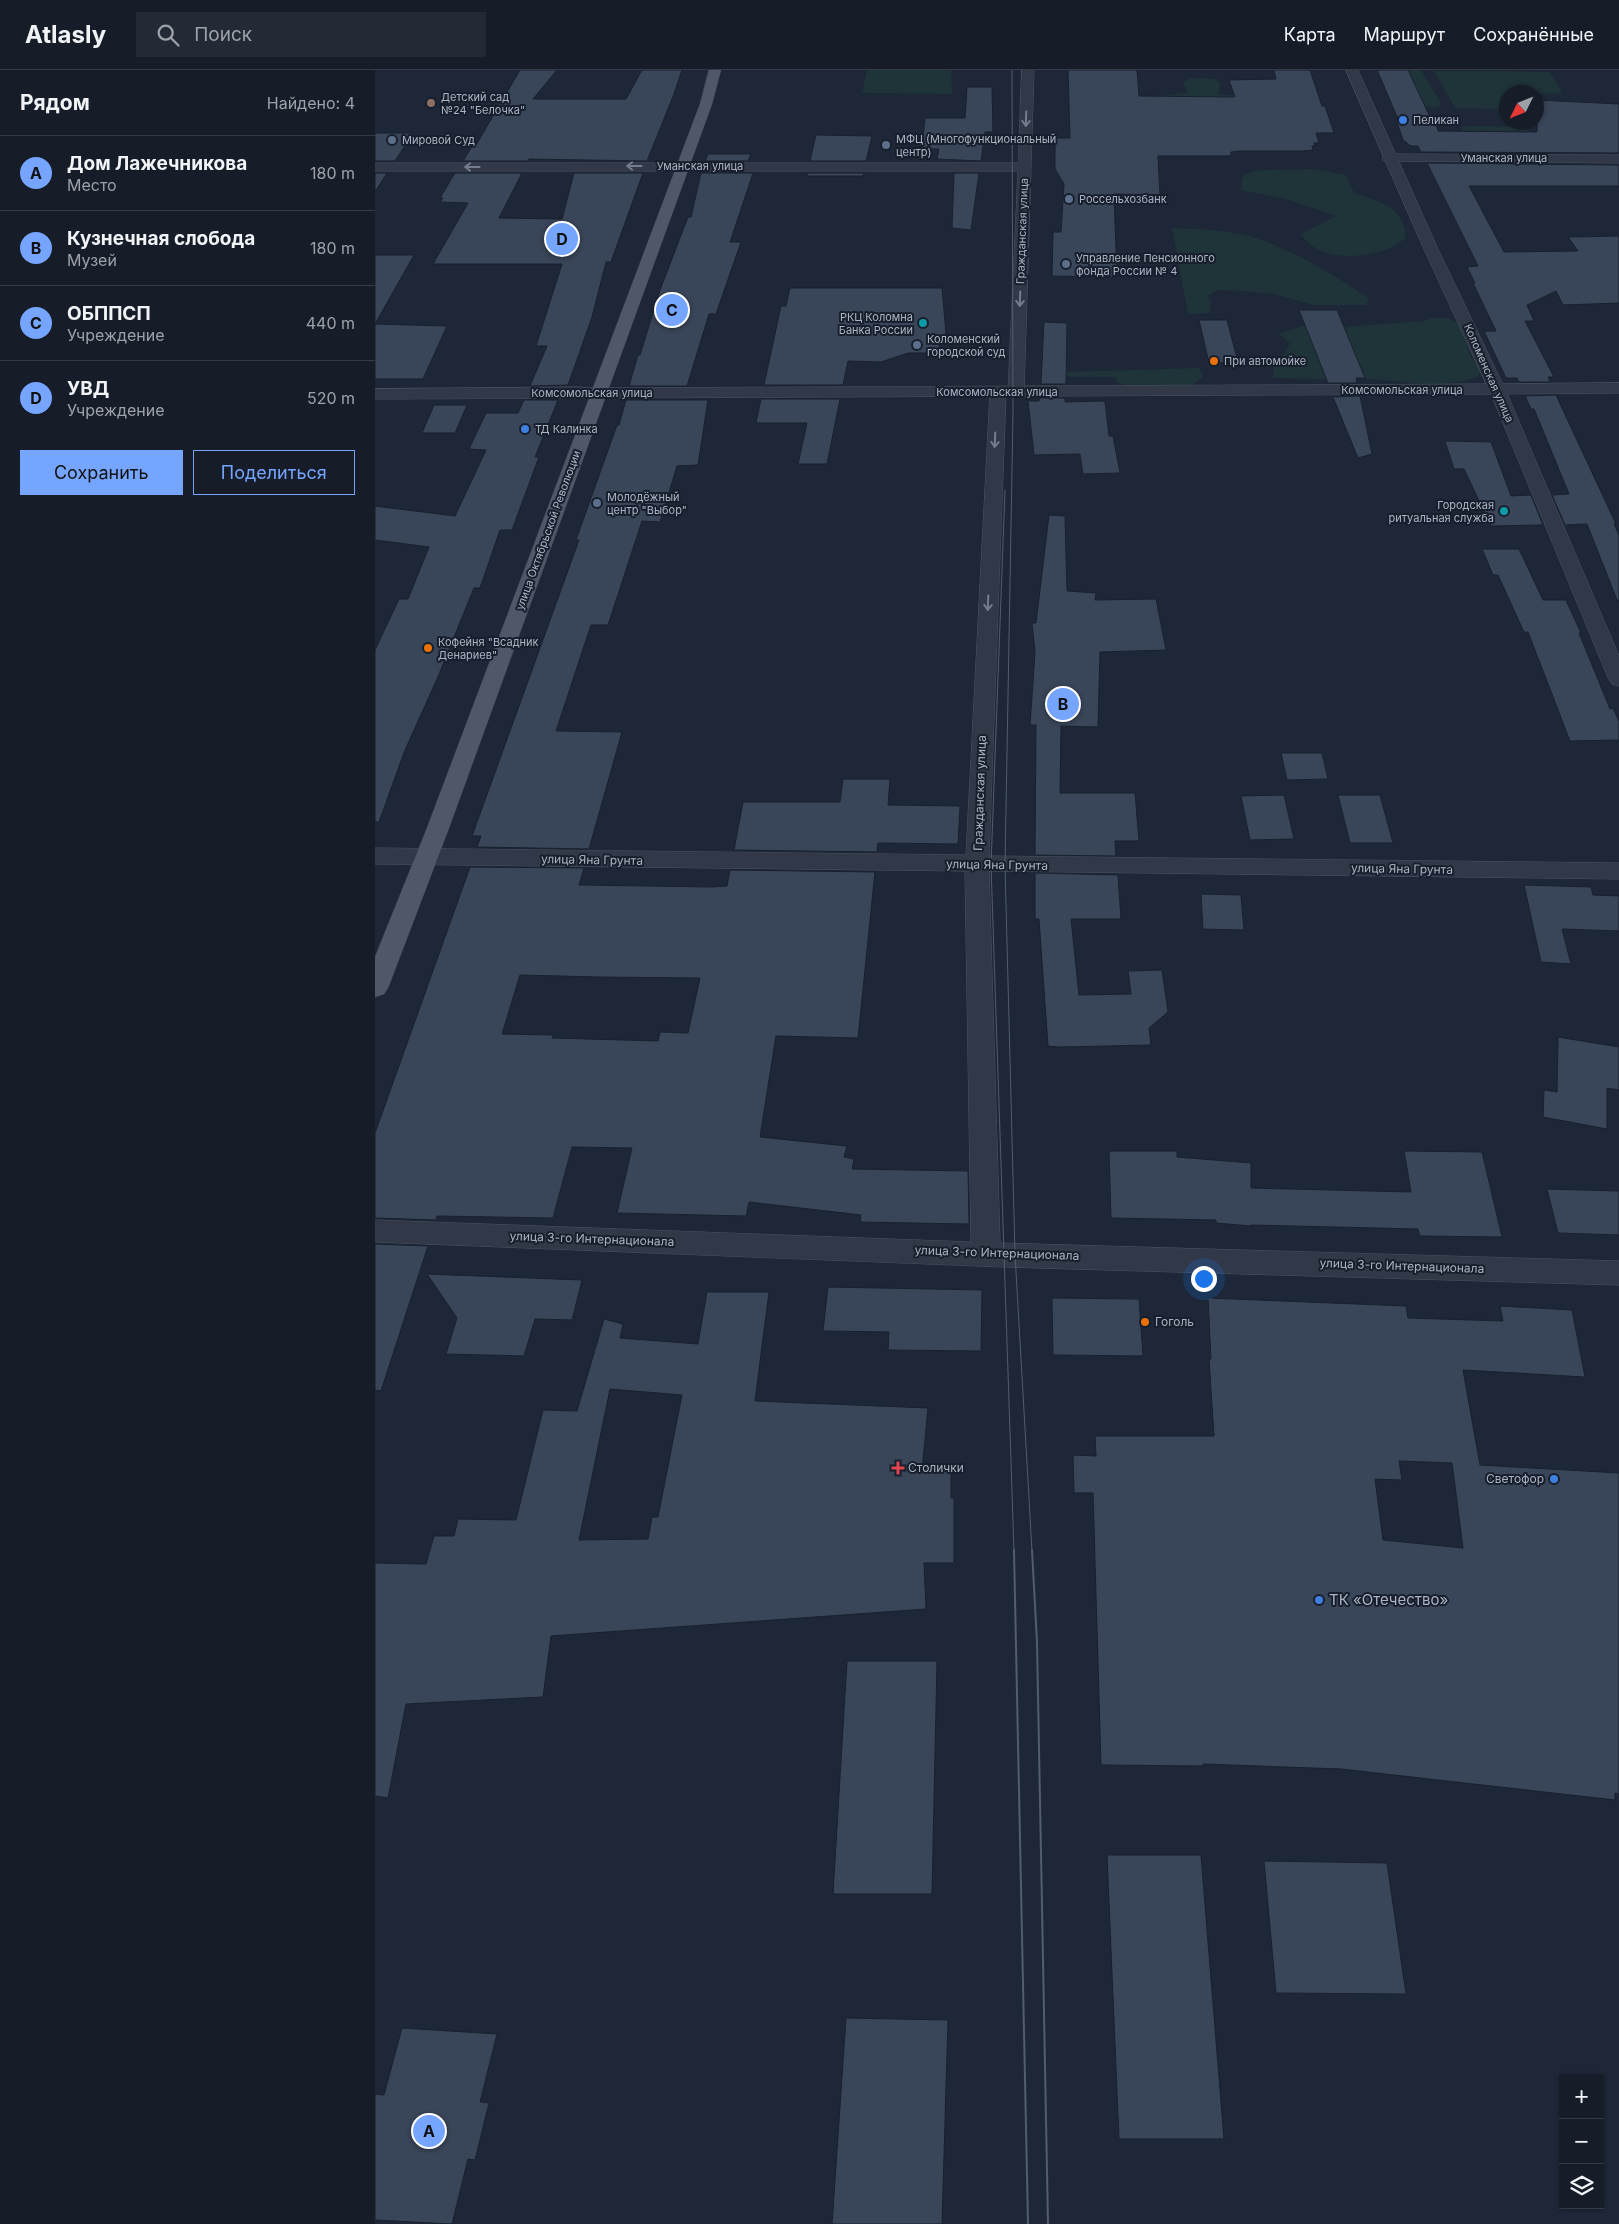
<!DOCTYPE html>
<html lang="ru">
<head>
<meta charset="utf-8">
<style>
  :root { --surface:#161d29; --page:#232a35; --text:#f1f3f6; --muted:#9ea2a8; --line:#353b46; --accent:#76a5ff }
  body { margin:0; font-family:Inter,sans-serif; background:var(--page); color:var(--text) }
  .controls { position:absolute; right:15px; bottom:15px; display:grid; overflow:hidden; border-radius:0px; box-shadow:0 1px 4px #0004 }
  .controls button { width:45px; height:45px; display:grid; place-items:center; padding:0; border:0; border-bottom:1px solid var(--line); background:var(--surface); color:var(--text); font:25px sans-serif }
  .compass { position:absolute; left:1124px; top:15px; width:45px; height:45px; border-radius:50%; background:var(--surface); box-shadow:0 1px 4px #0004; rotate:227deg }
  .you { position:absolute; left:828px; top:1208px; width:18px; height:18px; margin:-12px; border:4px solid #fff; border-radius:50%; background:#1a73e8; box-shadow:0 0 0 8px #1a73e833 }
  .badge { display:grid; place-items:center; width:32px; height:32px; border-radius:50%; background:var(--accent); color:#111; font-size:16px; font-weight:700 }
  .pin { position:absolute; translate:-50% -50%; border:2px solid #fff; box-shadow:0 1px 5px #0006 }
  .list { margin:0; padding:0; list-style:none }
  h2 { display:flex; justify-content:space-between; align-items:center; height:65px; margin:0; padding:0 20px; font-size:21px }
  h2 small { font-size:16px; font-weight:400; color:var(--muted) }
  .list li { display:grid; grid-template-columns:32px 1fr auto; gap:15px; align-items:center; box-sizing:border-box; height:75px; padding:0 20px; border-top:1px solid var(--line) }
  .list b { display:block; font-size:19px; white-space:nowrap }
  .list p { margin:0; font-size:16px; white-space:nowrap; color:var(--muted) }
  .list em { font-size:16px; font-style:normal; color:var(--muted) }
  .actions { display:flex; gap:10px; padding:15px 20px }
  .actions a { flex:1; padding:11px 0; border:1px solid var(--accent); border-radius:0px; text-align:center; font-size:18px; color:var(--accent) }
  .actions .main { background:var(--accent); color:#111 }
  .icon { flex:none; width:28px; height:28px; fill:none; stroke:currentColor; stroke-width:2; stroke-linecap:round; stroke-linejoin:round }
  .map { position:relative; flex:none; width:1244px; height:2154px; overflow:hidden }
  header { display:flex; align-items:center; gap:30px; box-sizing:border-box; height:70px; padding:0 25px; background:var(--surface); border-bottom:1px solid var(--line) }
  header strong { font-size:24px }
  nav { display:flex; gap:28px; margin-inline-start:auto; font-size:18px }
  .search { width:350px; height:45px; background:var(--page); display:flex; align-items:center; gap:12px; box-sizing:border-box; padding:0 18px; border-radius:0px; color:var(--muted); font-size:19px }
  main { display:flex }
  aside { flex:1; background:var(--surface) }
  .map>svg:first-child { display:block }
</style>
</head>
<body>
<header>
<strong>Atlasly</strong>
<div class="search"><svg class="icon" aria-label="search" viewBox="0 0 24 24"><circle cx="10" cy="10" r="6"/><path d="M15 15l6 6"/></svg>Поиск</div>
<nav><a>Карта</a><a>Маршрут</a><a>Сохранённые</a></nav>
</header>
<main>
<aside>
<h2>Рядом<small>Найдено: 4</small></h2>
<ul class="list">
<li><span class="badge">A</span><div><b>Дом Лажечникова</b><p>Место</p></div><em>180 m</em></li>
<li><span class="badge">B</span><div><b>Кузнечная слобода</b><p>Музей</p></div><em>180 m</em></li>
<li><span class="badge">C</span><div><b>ОБППСП</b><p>Учреждение</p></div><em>440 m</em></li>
<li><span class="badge">D</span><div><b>УВД</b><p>Учреждение</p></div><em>520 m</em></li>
</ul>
<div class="actions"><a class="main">Сохранить</a><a>Поделиться</a></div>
</aside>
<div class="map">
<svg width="1244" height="2154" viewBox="0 0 1244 2154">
  <rect width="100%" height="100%" fill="#1d2737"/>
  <g fill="#1f3438">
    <path d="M492,0h84l1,24 -90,-1z"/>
    <path d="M1033,0h13l20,33 -3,4h-29l14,-4z"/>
    <path d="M1059,1l116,1 12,20 -6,2 -49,-2 -1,17h-2l-49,-1z"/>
    <path d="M816,8l24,1 5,4 -1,12h35v2h-106l39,-4 -4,-11z"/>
    <path d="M1086,56l65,1 2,5 -52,1 -1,-2h-12z"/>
    <path d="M939,99l32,6 8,18c26,9 50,13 52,45 -5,3 -11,8 -16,10 -27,11 -72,14 -89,-14l35,-18 -50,-17 -46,-9 4,-16 17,-4z"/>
    <path d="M797,158c25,1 49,2 73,7 43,11 88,40 124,63l-3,7h-53l-39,-11 -30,-3 -27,-1 -10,6 4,6 -1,11 -22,1z"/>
    <path d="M1058,248h15l11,6 12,33 10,14 -3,6c-33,11 -78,5 -113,1l-6,-15 -38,1 5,15 -54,-1 2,-8 -4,-8 14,-7 6,-12 -12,-9 24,-8 42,1 79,-6z"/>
    <path d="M824,298l4,8c-3,3 -6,7 -9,8 -17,7 -61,5 -77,-2v-5h-44l-10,-2 3,-3z"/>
  </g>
  <g fill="#394558" stroke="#19212e" fill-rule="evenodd">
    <path d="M145,0h37l-24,29h93l16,-29h40l-8,24 -27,67 -118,-2 -1,2h-65l10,-16h3z"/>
    <path d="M693,0h69l2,26 96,1 -6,-17 47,-1 -2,-9h36l12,36h3l9,27h-18l3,10h-5l1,3h-3l1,4 -11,1h-63l-8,1v4h-73l2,39 -46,-1 3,83 -65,-1 1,-44h8l3,-48 -9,-15v-31h15z"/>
    <path d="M1002,0h31l22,47h4l4,14 99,1v-32l82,4v49l-198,-1 -3,-6h-7l-8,-6 -7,-21h2z"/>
    <path d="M592,17h25l1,45h-8l-4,29 -44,-2 2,-10h-17l3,-31h40z"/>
    <path d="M0,63h38l-18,28h-20z"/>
    <path d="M441,65l56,1 -6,25h-56z"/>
    <path d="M333,84h43l-3,7h-43z"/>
    <path d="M1052,93l192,2v21h-150l35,66 74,-1 -10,-14 51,-1v67l-56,2 -7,-14 -29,14 7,16h-9l29,56h-6l2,5h-31l-2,-4h-11l-22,-47h12l-23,-48h2l-8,-16 11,-1z"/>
    <path d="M0,103h12l-12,19z"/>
    <path d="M80,103h67l-23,45 63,1 12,-46h69l-32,89h-5l-14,55 -24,68 -38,1 17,-40h-11l26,-82h-129l35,-61 -28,-1 3,-4h-3z"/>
    <path d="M326,103h52l-23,69h11l-25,72h-7l-22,72h-58l9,-31h2l20,-65 28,-73h3z"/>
    <path d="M433,103h56l-1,3h-56z"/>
    <path d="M579,103h25l-8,57 -19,-2z"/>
    <path d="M0,185h39l-39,69 72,2 -24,53h-48z"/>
    <path d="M415,218h152l4,45 -8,16 -8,4h-22l-27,9 -33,-1 -5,24h-79l17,-79h5z"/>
    <path d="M924,240h38l28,68h-9l1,5h-29z"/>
    <path d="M824,250h28l11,42 -29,1z"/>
    <path d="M669,252l23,1 -1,61h-25z"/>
    <path d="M1181,325l60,129h-2l5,11v65h-2l-30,-76 -22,1 -13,-30 17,-1 -35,-85h-3l-6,-13z"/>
    <path d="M985,326l12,58 -14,4 -25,-61z"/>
    <path d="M665,328h25v4l40,-1 4,35h4l7,37 -37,1 -3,-20 -46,1 -6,-54h11z"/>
    <path d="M386,329h79l-13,65h-29l9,-41h-51z"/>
    <path d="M149,330h34l-23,57h4l-27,73h-12l-20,58h-6l-37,91 -32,71 -26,72h-4v-172l24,-51h9l21,-52 -54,-7v-34l80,10 31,-66 -17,-1 17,-36h32z"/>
    <path d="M251,330h82l-10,65 -21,1 -17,56 -18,-1 -34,104h-17l-35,106 66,1 -33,117 -112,-2 4,-11h-9l107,-296h-3l41,-115h2z"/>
    <path d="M59,335h33l-12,28h-33z"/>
    <path d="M1070,371l46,1 20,54 20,-1 12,30 -52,1 -27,-57h-10z"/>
    <path d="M674,445l16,1 2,75 29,2 -1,7 61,-1 10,51 -66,2 -2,75 -37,-1 -1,67h75l4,48h-24l1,15 -81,-1 1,-130h-6l5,-73 -3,-29h4z"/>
    <path d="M1107,479h37l24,51h23l15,33h-2l31,76 3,-1 6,13v19l-49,1 -42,-109h-4l-26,-57h-5z"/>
    <path d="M906,683h41l6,26 -41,1z"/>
    <path d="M468,709h47l-2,26 72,1 -2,38 -80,-1 -1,9 -143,-2 9,-48h97z"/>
    <path d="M909,725l10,44 -44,1 -9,-44z"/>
    <path d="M963,725h42l13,48h-43z"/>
    <path d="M95,797l114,1 -5,17 133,2 15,-1 3,-16 145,2 -17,166 -82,-2 -16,101 87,9 -3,11 10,2 -2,10 116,2 1,53 -109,-2 1,-7 -112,-13 -3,14 -129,-3 15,-65 -60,-1 -19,71 -116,-2 -1,4 -61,-2v-85zM145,905l81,2 99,1 -12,55 -28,-1 -2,9 -106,-3 1,-3 -51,-1z"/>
    <path d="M660,803l83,2 3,44h-50l8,76 52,-1 -3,-23 34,-1 6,42 -19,16 2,17 -92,2 -11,-1 -9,-127h-4z"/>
    <path d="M1149,815l67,2 2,8 26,1v35l-57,-2 9,35 -30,-2z"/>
    <path d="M826,824l40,1 3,35 -41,-1z"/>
    <path d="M1183,967l61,10v43l-12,-2v41l-64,-12 1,-27 13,2z"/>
    <path d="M734,1081h68v6l74,6v25l160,4 -7,-41 78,1 20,85 -82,-1 -2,-7 -167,-4v1l-35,-3v-3l-105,-2z"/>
    <path d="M1172,1119l72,2v44l-61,-2z"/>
    <path d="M0,1174l53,2 -47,145 -6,-1z"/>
    <path d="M52,1204l155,6 -10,40 -37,-1 -11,37 -78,-2 11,-36z"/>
    <path d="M453,1217l154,3 -1,61 -93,-1 1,-18 -66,-1z"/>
    <path d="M332,1222h62l-14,109 173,7 -6,62h29v28h3v65h-30l2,46 -375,27 -8,61 -137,7 -18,94 -13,-2v-233l51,1 8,-28h20l4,-17 58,1 27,-110 34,1 27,-92 19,5 -3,14 78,6zM235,1319l72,6 -24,122h-6l-4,22 -69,1z"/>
    <path d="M677,1228l87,1 4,57 -90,-1z"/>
    <path d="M833,1228l198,8 2,12 95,3 -3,-15 72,4 13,67 -122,-7 17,95 139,8v321l-4,-1v7l-274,-31 -138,-5v2l-102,-1 -8,-272h-19l-1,-38 23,1 -1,-20h119l-5,-77h2zM1024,1391l53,2 11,85 -80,-8 -8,-61 27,1z"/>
    <path d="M472,1591h90l-5,233h-99z"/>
    <path d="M732,1785h94l23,284h-105z"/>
    <path d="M889,1791l123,2 19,131 -130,-1z"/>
    <path d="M471,1948l102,2 -6,204h-110z"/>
    <path d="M27,1958l95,6 -17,68 9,1 -14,57 -7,-1 -16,65 -77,-4v-126l9,1z"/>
  </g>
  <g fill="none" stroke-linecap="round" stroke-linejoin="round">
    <defs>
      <g id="minor">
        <path d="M647,0h12l-10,322 -2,4h-12l-2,-4 10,-221h-643v-8h643z"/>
        <path d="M1014,84l230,1v8l-235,-2 -2,-3 2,-3z"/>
        <path d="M1244,313v10l-122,1 -6,-1 -2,-4 2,-4 6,-1z"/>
        <path d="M202,317l28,2 2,4 -2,4 -6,1 -224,1v-10z"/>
        <path d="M623,317l6,1 2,4 -17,464 630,7v16l-630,-8 11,372 619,18v24l-615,-18 -629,-25v-22l596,22 -6,-371 -590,-7v-16l591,7 24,-463 2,-4z"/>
      </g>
      <path id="tertiary" d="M971,0h12l79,177 68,142 114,267v30l-7,-2 -3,-4 -118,-286 -892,4 -6,-1 -2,-4 2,-4 6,-1 887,-4 -63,-137z"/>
      <path id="primary" d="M334,0h12l-9,34 -263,724 -61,160 -4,6 -9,3v-40l52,-129 273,-724z"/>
    </defs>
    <use href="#minor" stroke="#4c5463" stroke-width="1"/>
    <use href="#tertiary" stroke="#4c5463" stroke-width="1"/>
    <use href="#primary" stroke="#3b4351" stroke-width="1"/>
    <use href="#minor" fill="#313948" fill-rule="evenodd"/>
    <use href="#tertiary" fill="#313948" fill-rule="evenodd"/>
    <use href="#primary" fill="#4e5868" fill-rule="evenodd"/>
    <g stroke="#525d6f" stroke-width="1">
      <path d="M637,0l1,344 -8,451 10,389 17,297"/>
      <path d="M630,420l-14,375 23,686"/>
    </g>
    <g stroke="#525d6f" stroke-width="2">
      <path d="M639,1480l14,674"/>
      <path d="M657,1480l5,92 11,582"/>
    </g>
  </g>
  <defs><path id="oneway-shaft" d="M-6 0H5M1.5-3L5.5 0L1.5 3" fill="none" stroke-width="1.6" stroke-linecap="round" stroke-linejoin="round" transform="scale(1.25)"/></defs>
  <g stroke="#747d8d">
    <use href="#oneway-shaft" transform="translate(651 49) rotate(92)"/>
    <use href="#oneway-shaft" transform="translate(259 96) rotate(180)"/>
    <use href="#oneway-shaft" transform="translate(97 97) rotate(180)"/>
    <use href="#oneway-shaft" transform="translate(645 229) rotate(92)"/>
    <use href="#oneway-shaft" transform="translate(620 370) rotate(92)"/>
    <use href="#oneway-shaft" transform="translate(613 533) rotate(92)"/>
  </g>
  <circle fill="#8d6e63" stroke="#171f2c" stroke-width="2" cx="56" cy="33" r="5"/>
  <g fill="#3f7fe0" stroke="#171f2c" stroke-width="2">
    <circle cx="1028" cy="50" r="5"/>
    <circle cx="150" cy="359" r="5"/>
    <circle cx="1179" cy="1409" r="5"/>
    <circle cx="944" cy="1530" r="5"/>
  </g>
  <g fill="#5c6f8a" stroke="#171f2c" stroke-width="2">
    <circle cx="17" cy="70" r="5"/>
    <circle cx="511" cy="75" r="5"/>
    <circle cx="694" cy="129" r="5"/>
    <circle cx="691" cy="194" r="5"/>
    <circle cx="542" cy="275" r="5"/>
    <circle cx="222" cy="433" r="5"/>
  </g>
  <g fill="#0f9aa8" stroke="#171f2c" stroke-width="2">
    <circle cx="548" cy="253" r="5"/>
    <circle cx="1129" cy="441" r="5"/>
  </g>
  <g fill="#e8710a" stroke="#171f2c" stroke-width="2">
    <circle cx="839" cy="291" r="5"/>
    <circle cx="53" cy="578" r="5"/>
    <circle cx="770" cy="1252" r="5"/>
  </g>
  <path fill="#e0444e" stroke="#171f2c" stroke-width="2" d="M520.5 1390.5h5v5h5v5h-5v5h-5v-5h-5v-5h5z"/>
  <g text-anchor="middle" stroke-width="4" stroke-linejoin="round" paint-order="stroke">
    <g font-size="11" fill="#abb4c5" stroke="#171f2c" text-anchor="start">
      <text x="66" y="31">Детский сад<tspan x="66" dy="13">№24 "Белочка"</tspan></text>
      <text x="1038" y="54">Пеликан</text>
      <text x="521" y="73">МФЦ (Многофункциональный<tspan x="521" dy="13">центр)</tspan></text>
      <text x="27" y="74">Мировой Суд</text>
      <text x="704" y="133">Россельхозбанк</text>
      <text x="701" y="192">Управление Пенсионного<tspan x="701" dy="13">фонда России № 4</tspan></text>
      <text x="538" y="251" text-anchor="end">РКЦ Коломна<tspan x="538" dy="13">Банка России</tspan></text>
      <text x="552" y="273">Коломенский<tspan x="552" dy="13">городской суд</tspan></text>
      <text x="849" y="295">При автомойке</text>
      <text x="160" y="363">ТД Калинка</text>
      <text x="232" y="431">Молодёжный<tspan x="232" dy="13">центр "Выбор"</tspan></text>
      <text x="1119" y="439" text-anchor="end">Городская<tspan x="1119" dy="13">ритуальная служба</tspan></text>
      <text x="63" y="576">Кофейня "Всадник<tspan x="63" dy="13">Денариев"</tspan></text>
    </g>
    <g font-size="11" fill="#abb4c5" stroke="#171f2c">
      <text x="1129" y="92">Уманская улица</text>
      <text x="325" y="100">Уманская улица</text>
      <text transform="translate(647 161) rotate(-88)" y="4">Гражданская улица</text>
      <text transform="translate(1114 303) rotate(66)" y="4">Коломенская улица</text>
      <text x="1027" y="324">Комсомольская улица</text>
      <text x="622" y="326">Комсомольская улица</text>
      <text x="217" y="327">Комсомольская улица</text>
      <text transform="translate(173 460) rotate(-70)" y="4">улица Октябрьской Революции</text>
    </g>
    <g font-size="12" fill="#abb4c5" stroke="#171f2c">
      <text transform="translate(605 723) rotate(-88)" y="4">Гражданская улица</text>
      <text transform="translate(217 790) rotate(1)" y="4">улица Яна Грунта</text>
      <text transform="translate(622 795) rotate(1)" y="4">улица Яна Грунта</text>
      <text transform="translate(1027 799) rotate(1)" y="4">улица Яна Грунта</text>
      <text transform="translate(217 1169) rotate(2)" y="4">улица 3-го Интернационала</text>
      <text transform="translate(622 1183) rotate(2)" y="4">улица 3-го Интернационала</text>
      <text transform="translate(1027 1196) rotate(2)" y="4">улица 3-го Интернационала</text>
    </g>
    <g font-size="12" fill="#abb4c5" stroke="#171f2c" text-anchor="start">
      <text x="780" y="1256">Гоголь</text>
      <text x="533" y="1402">Столички</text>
      <text x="1169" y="1413" text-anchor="end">Светофор</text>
    </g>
    <g font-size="15" fill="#abb4c5" stroke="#171f2c" text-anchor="start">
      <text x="954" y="1535">ТК «Отечество»</text>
    </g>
  </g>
</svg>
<div class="controls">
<button>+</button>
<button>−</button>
<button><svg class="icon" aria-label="layers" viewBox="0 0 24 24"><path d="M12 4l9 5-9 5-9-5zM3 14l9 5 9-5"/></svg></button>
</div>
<svg class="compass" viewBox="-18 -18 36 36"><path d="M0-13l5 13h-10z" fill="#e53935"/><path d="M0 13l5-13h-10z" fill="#9ea2a8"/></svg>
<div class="you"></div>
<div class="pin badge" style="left:54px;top:2061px">A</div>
<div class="pin badge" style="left:688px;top:634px">B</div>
<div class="pin badge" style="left:297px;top:240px">C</div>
<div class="pin badge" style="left:187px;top:169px">D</div>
</div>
</main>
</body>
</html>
